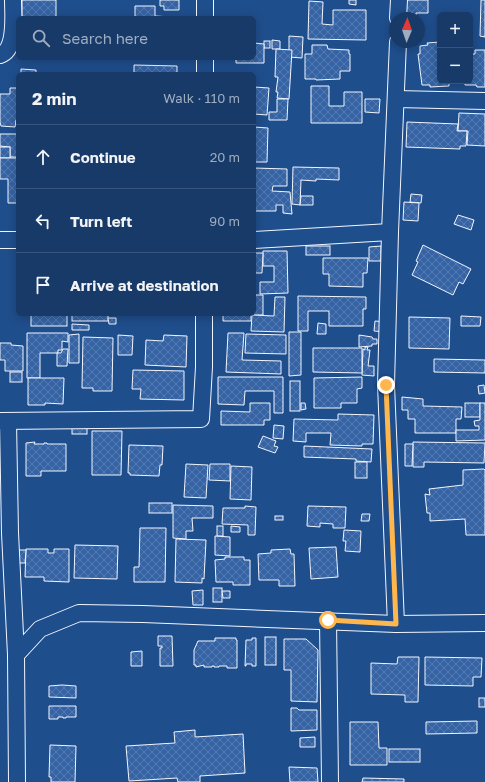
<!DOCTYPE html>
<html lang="en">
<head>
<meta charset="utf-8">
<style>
  :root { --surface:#173a69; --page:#244571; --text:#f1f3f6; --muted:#9eadc0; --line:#36547d }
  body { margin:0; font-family:"Golos Text",sans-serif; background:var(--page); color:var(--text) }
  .controls { position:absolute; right:12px; top:12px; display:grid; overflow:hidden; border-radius:6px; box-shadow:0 2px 10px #0003 }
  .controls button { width:36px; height:36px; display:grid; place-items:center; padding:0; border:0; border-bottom:1px solid var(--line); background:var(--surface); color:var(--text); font:20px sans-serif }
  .compass { position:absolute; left:389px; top:12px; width:36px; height:36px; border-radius:50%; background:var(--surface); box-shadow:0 2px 10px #0003; rotate:2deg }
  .stop { position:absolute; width:12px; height:12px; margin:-9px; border:3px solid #ffb74d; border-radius:50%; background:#fff }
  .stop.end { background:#ffb74d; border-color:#fff; box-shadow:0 1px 4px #0008 }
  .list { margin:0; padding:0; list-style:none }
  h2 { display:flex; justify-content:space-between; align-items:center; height:52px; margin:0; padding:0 16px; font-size:17px }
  h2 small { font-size:13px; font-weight:400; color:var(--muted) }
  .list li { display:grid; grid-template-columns:26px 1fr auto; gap:12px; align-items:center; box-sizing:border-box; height:64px; padding:0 16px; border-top:1px solid var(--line) }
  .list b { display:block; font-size:15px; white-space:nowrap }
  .list em { font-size:13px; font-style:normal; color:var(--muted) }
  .icon { flex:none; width:22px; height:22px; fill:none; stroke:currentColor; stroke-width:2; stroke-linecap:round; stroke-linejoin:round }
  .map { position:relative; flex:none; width:485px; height:782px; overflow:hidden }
  .search { position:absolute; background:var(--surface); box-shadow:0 2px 10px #0003; left:16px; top:16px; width:240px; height:44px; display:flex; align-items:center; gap:10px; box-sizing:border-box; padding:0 14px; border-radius:6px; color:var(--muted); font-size:15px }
  .panel { position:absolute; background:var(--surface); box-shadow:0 2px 10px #0003; left:16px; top:72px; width:240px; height:244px; border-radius:6px }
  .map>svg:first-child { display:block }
</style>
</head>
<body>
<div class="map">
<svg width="485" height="782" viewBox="0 0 485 782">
  <defs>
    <pattern id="building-cross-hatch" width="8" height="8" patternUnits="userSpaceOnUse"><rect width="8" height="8" fill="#3563a3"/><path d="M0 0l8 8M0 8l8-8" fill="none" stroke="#537ab1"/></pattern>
  </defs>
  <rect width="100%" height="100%" fill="#1f4e8c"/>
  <g fill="url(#building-cross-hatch)" stroke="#f2f6ff">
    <rect x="22" y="0" width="34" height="18"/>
    <path d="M160,0h19v10h-15v-4h-4z"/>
    <path d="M349,0h7v5l-7,-1z"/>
    <path d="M405,0h23v13h-12v5h-11z"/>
    <path d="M481,0h4v37l-5,-1z"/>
    <path d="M309,1l14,1 -1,22 11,1v-15h33v30l-58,-1z"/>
    <path d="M135,6h20v10l17,1v1h-37z"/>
    <path d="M289,36l14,1 -1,21 -13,-1z"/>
    <path d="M272,40l8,1v8h-8z"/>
    <rect x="264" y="41" width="6" height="7"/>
    <path d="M440,42v39h9v5l-19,1v-2h-8l-4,-31h2v-8l8,-1 -1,-2z"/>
    <path d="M254,43l10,1v19h-28v-5h18z"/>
    <path d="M312,45h15l1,4 21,1v4h1v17h-10v8l-24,1v-1h-11v-25h7z"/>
    <path d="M276,49l16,1 -3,49 -12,-1 1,-6h-2l2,-15h-3z"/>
    <path d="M475,50h10v37h-8l-1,-2h-11v-4h5v-27h5z"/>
    <path d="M134,65l43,1v8h-43z"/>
    <path d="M21,69l15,1v4h-15z"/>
    <path d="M311,86h18v20h15v-14h18v31h-51z"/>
    <path d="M254,87l15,1 -2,27 -13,-1z"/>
    <path d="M10,88h8v32h-2l-1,7 -14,-1 -1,-4v-28h10z"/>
    <path d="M277,99h11l-1,21h-18v-8h8z"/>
    <path d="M365,99h15l-1,14 -14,-1z"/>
    <path d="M459,113l26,1v32l-18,-1 1,-14h-10z"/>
    <path d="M407,122l51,2 -1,7h10l-1,15h-6v3l-54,-2z"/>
    <path d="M254,127l14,1 -1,34h-13z"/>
    <path d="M0,134h18v23h-8v-10l-10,-1z"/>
    <rect x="0" y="147" width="10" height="11"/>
    <path d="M0,158h18v45h-10v-24h-8z"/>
    <path d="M293,167l46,1v12l-23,-1v2l-15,-1 -1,25 -8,-1z"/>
    <path d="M254,168l33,1v17h-14l-1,5 18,1 2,22 -9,-1v-8h-7v6h-22z"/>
    <path d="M411,194l11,1 -1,8 -11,-1z"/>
    <path d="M301,196h12v9h-13z"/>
    <path d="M404,202l15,1 -1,18 -15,-1z"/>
    <path d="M458,215l16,5 -3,10 -17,-6z"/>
    <path d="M423,245l48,24 -8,15 -4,-2 -6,13 -41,-20 6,-13 -2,-1z"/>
    <rect x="306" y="246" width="24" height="9"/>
    <path d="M381,246v15h-12v-14z"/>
    <path d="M263,251h24l1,42 -28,1v-12h14v-16h-11z"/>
    <path d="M254,253h9l-1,20h-8z"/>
    <path d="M323,258h45l-1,15h-4v14l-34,-1v-12h-6z"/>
    <path d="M254,295h9v20h-12v6h-28v-7h31z"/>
    <path d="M298,296l68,1v12h-3v17h-34v-15h-21v20h-10z"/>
    <path d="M275,297h10l-1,35 -33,-1 1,-16 22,1z"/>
    <rect x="31" y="314" width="36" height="12"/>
    <rect x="72" y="314" width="36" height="7"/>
    <path d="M461,316l20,1 -1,9h-19z"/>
    <path d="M409,317l41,1 -1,31 -40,-1z"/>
    <path d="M108,318h8v6h-7z"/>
    <path d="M375,321l12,1 -1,10 -12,-1z"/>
    <path d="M318,323l8,1v10h-9z"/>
    <path d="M72,324l17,1v5h-17z"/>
    <path d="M289,332h12v43l-12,1z"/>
    <path d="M27,333h41v9l-6,-1v9h-4v3h-18v25h-13z"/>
    <path d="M228,333h16l-2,27 39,1v13l-55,-2z"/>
    <path d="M79,334v29h-10v-28z"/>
    <path d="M246,334l40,1v19l-41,-1z"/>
    <path d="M118,335l15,1 -1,19h-14z"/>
    <path d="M164,335l23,1 -1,31 -41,-2 1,-25 17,1z"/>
    <path d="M359,335l13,2 1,2h4v5h-5v2l-13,1z"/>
    <path d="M83,337l30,1 -1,53h-19v-3h-11z"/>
    <path d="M0,343h11v2l12,1v25h-18v-11h-5z"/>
    <path d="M365,347h3l-1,3h3l-2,16h6v10l-12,-1 1,-26 2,1z"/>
    <path d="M313,348h49v25l-49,-1z"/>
    <path d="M63,349h5l-1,17h-10v-13h4z"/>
    <path d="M434,359l51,1v13l-51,-1z"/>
    <path d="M133,370l51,1v29l-44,-1 1,-10h-9z"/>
    <rect x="10" y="372" width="12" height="10"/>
    <path d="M218,377h65v36h-9v-22h-29l-1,14 -26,-1z"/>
    <path d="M362,377v11l-5,1v14h-16v5h-27v-30z"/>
    <path d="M28,378h36l-1,26 -18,-1v2h-17z"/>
    <rect x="290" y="381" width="10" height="30"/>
    <path d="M484,385l1,8 -6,1 -1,-8z"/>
    <path d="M402,397l21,2v7l39,1 -1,12h-5v14h-41v-14h-7v-9h-6z"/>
    <path d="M250,403h20v17h-6v5h-43v-14l29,1z"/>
    <path d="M301,403h4l1,6 -5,1z"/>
    <rect x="465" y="403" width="15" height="14"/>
    <path d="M480,403h5v37l-29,1v-11h23v-4h-4l-1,-5 6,-1z"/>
    <path d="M338,414l36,1 -1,29h-11v2l-32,-1 1,-12h-25v9l-13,-1 1,-22 44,1z"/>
    <path d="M274,425l10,1 -1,13 -10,-1z"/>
    <rect x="72" y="427" width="15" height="7"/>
    <path d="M92,431h30l-1,44h-29z"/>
    <path d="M263,436l13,5 -2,5 4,1 -3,6 -17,-6z"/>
    <path d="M35,442l-1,2h10v-1h3v1h19v27h-25v5h-15v-33z"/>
    <path d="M413,442l72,1 -1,20 -60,-1v5h-11z"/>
    <path d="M405,444h8l-1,22h-7z"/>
    <path d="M129,445l34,1 -1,19h-2l-1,11 -29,-1v-2h-2z"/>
    <path d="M304,446l68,3 -1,13 -15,-1v-2l-52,-2z"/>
    <rect x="355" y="462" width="12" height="16"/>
    <path d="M186,464l22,1 -2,33 -22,-1z"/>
    <path d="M210,464h20v17l-21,-1z"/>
    <path d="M231,466l21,1 -1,33 -21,-1z"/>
    <path d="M484,469l1,1v65h-19l-1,-16 -35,2v-8h-3l-2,-19 5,1 -1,-6 34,-4v-15z"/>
    <rect x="149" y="503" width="23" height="10"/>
    <path d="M173,505l40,1v12h-21l1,13h-7v8l-13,-1z"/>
    <path d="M245,506l11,1 -1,28h-7v-10l-26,-1 1,-16h22z"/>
    <path d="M308,506l38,1 -1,21h-12v-4l-13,-1v4l-13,-1z"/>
    <path d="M362,514h8l-1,7h-8z"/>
    <rect x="275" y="516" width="8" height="4"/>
    <rect x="217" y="526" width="6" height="10"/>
    <path d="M231,526l9,1v5h-9z"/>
    <path d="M140,528h26l-1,54h-31v-15h5z"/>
    <path d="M344,530l17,1 -1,21 -15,-1 1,-10h-3z"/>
    <path d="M215,536l15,1v19l-15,-1z"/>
    <path d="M176,539l30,1 -2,39 -2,-1v5l-27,-1z"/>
    <path d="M75,545l43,1 -1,33 -43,-1z"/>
    <path d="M336,547l2,30 -27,2 -2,-31z"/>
    <path d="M26,549h22v4h6v-4h15v33l-25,-1v-4h-19z"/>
    <path d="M290,549l1,5h3l1,32h-16v-6h-20l-1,-26 13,-1v-3z"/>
    <path d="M17,550h9l-1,13h-9z"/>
    <path d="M225,557h19v3h6v25h-17v-3h-17l-1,-22 10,-1z"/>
    <rect x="213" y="588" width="9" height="14"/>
    <path d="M203,590v15h-10l-1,-14z"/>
    <path d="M222,591h8v7h-7z"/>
    <path d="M158,636h14l1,30h-13v-18h2v-2h-4z"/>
    <rect x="265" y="637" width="11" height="28"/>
    <path d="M215,638h21v2h1v28h-10v-2h-8v1h-5v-1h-2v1h-8v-2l-8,2v-2h-2v-15l4,-9h17z"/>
    <path d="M252,638h4v28h-4v-2h-6v2h-1l1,-26h6z"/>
    <path d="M284,639h22l12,11 -1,52 -26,-1v-31h-7z"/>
    <path d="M142,651v15h-11v-14z"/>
    <path d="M398,657h21l-1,45h-13v-7l-34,-1v-31l26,1z"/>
    <path d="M425,657l57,1 -1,19h-8v9l-48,-1z"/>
    <path d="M62,685l14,1v12l-27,-1v-11z"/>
    <rect x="479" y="698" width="6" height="9"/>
    <path d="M49,706h27v11h-10v1h-3v-1h-5v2h-9z"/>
    <path d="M291,708h6l2,2h18v20l-26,1z"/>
    <path d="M477,721v12l-51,1v-12z"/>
    <path d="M350,722h28l1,26h8v17h-37z"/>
    <path d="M195,730v7l48,-3 2,39 -45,3v6h-22l-1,-4 -48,3 -3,-35 49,-3 -1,-11z"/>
    <path d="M315,737v10h-15v-9z"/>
    <path d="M50,745l26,1 -1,36h-24v-5h-2z"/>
    <rect x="389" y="749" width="31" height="13"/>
    <path d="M289,767l28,1 1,14h-28z"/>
    <path d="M363,778l41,1v3h-42z"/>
  </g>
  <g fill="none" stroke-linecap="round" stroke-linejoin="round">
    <defs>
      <g id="street">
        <path d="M205,0v18"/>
        <path d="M398,18l1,-18"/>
        <path d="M0,55c17,-5 13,-40 13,-55"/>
        <path d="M205,58v16"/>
        <path d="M396,99l89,2"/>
        <path d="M0,240h18"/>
        <path d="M254,240l136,-8"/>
        <path d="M0,421l201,-2 3,-52v-53"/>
        <path d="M8,421l2,112 6,122"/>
        <path d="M328,620l2,162"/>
        <path d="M396,624l-10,-239 4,-153 8,-190"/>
        <path d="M17,782l-1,-127 24,-26 39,-16 64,1 253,10 89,-1"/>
      </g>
    </defs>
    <use href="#street" stroke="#f2f6ff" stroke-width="18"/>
    <use href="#street" stroke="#1f4e8c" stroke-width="16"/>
  </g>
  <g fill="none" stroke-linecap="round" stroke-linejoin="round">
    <path stroke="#ffb74d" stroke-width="5" d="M328,620l68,4 -10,-239"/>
  </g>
</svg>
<div class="controls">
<button>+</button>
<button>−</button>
</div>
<svg class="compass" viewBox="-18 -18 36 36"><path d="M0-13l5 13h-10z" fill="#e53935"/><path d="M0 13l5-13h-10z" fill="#9eadc0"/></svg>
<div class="stop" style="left:328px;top:620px"></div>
<div class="stop end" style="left:386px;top:385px"></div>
<div class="search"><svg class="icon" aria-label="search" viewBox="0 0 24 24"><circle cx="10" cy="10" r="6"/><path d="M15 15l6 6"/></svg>Search here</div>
<section class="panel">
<h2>2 min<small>Walk · 110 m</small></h2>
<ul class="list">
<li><svg class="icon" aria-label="ahead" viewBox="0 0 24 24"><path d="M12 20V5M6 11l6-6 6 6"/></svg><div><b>Continue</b></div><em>20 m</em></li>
<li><svg class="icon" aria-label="left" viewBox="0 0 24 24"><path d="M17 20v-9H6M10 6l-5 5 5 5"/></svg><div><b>Turn left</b></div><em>90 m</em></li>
<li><svg class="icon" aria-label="arrive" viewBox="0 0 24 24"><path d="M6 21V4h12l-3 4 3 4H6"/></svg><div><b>Arrive at destination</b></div></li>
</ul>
</section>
</div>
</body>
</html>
